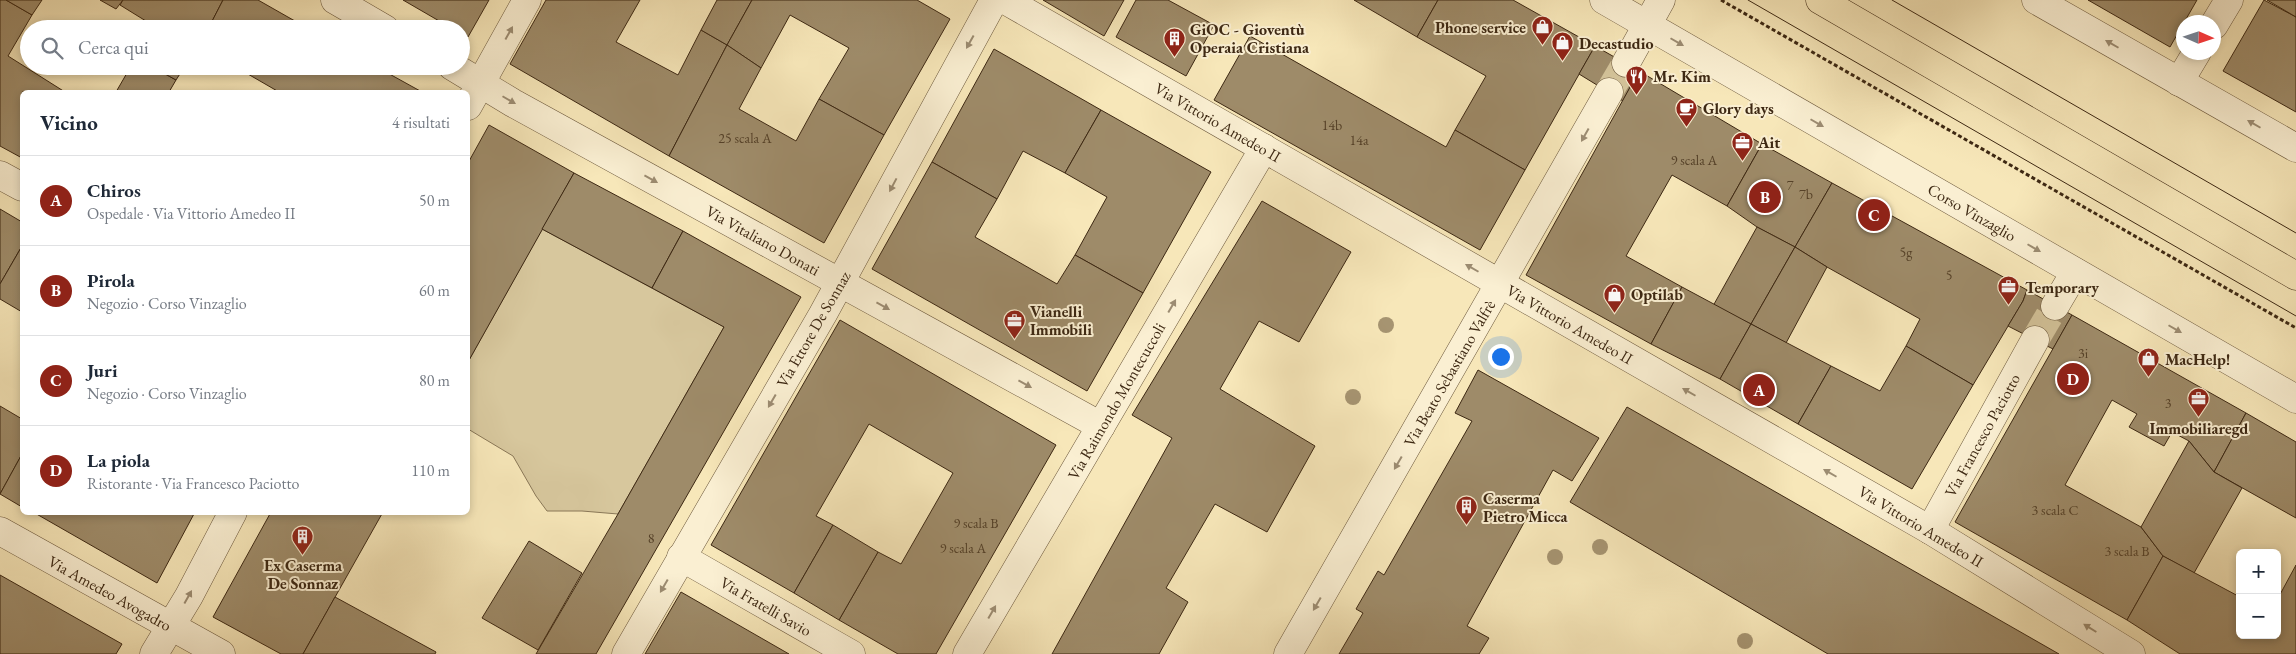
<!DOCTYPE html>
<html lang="it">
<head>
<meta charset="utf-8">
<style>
  :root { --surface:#fff; --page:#f6f6f7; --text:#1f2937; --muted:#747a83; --line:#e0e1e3; --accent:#8f2418 }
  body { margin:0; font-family:"EB Garamond",serif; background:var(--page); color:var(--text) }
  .controls { position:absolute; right:15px; bottom:15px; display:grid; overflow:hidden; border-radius:8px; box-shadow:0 2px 8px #0003 }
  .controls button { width:45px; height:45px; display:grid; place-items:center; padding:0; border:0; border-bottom:1px solid var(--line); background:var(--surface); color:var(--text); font:25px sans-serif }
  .compass { position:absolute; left:2176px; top:15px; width:45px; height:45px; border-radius:50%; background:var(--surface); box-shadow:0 2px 8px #0003; rotate:93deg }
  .you { position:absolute; left:1500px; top:356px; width:18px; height:18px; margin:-12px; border:4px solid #fff; border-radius:50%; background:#1a73e8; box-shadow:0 0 0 8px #1a73e833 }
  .badge { display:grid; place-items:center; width:32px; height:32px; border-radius:50%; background:var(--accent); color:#fff; font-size:16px; font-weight:700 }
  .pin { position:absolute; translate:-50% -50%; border:2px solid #fff; box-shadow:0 1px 5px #0006 }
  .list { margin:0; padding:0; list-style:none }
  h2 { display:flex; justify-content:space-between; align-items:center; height:65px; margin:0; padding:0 20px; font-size:21px }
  h2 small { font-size:16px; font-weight:400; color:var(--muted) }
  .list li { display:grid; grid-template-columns:32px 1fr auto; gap:15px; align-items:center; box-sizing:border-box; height:90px; padding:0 20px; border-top:1px solid var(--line) }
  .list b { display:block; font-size:19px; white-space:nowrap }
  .list p { margin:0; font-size:16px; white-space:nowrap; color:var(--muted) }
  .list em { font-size:16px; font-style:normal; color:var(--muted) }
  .icon { flex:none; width:28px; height:28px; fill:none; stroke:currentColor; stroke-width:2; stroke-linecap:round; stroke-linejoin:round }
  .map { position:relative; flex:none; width:2296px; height:654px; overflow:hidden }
  .search { position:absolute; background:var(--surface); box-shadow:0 2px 8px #0003; left:20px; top:20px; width:450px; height:55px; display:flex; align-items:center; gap:12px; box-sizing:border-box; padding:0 18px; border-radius:28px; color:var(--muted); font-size:19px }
  .panel { position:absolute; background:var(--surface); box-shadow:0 2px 8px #0003; left:20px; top:90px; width:450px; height:425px; border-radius:8px }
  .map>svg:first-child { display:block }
</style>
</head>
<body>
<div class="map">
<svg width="2296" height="654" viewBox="0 0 2296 654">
  <rect width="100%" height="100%" fill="#f7e7b9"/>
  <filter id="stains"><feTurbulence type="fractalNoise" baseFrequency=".004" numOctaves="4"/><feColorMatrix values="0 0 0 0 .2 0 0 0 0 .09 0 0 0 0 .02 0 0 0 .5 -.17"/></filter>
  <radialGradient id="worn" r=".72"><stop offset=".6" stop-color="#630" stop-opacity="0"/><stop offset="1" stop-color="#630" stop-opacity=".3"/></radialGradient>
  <path fill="#d7c79d" stroke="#8a7858" d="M542,229l182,98 -106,187 -36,-3h-35l-11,-15 -23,-40 -45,-27v-67z"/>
  <g fill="#9e8b69" stroke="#3d2813">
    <path d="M0,0h6l26,15 -24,41 57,36h-43v66l-22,-12z"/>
    <path d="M6,0h36l-10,15z"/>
    <path d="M100,0h23l-7,9z"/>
    <path d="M123,0h100l-15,29h-56l2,-3 -34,-21z"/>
    <path d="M223,0h35l51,29h-101z"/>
    <path d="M403,0h86l-21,37 -7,-4v-4h-8z"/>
    <path d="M546,0h94l-24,42 62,33 23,-45 26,15 -58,111 -159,-92z"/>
    <path d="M717,0h35l-25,45 -26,-15z"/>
    <path d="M752,0h165l33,19 -66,116 -65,-36 30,-51 -59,-33 -29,53 -34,-23z"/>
    <path d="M1043,0h81l-20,36z"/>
    <path d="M1136,0h32l46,25 -28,51 -70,-39z"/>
    <path d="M1354,0h84l-21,37z"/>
    <path d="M1438,0h75l82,46 -70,124 -70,-40 31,-54 -69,-39z"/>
    <path d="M2088,0h109l-27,47z"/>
    <path d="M2264,0l32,17v95l-73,-41z"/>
    <path d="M2267,0h29v17z"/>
    <path d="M1250,36l196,111 9,-17 70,40 -45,80 -266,-150z"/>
    <path d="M727,45l34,23 -22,41 57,32 23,-42 65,36 -60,108 -155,-87z"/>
    <path d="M1595,46l44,25 -16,30 -44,-27z"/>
    <path d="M994,49l107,61 -36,63 -42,-22 -26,48 -65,-37z"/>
    <path d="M131,66h20l25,14 -7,12h-53z"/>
    <path d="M151,66h34l-9,14z"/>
    <path d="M234,66h141l47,26h-143z"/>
    <path d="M1639,71l123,73 -35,62 -55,-31 -46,81 56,31 -31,57 -125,-69z"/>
    <path d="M1101,110l110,62 -68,121 -68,-38 32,-58 -42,-24z"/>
    <path d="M489,125l85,48 -106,189v-199z"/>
    <path d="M1762,144l70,39 -37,64 -38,-20 -30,-21z"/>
    <path d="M932,162l65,37 -22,38 82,47 18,-29 68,38 -56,98 -215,-122z"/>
    <path d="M574,173l109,58 -31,57 -110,-59z"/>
    <path d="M1832,183l195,107 -4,11 -50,84 -67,-39 14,-27 -93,-52 -32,-20z"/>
    <path d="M1262,201l89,51 -52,90 -40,-21 -39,68 95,57 -48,86 -52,-28 -49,84 22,14 -29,52h-107l120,-216 -40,-23z"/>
    <path d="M0,209l22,13v24l-22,38z"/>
    <path d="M1757,227l38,20 -44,77 -38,-18z"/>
    <path d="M683,231l118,66 -205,357h-60l82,-140 106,-187 -72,-39z"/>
    <path d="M22,246v66l-22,-13v-15z"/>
    <path d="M1795,247l32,20 -41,76 -35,-19z"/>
    <path d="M1682,287l69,37 -31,55 -69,-35z"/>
    <path d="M2027,290l45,25 -19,34 -45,-23 15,-25z"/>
    <path d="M2072,315l174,98 -32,59 -25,-31 -17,-9 -8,14 -35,-19 8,-13 -25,-14 -47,85 76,42 22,29 -36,64 -172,-98z"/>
    <path d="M840,320l216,125 -120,209h-38l-59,-34 39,-68 23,12 52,-91 -84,-49 -53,92 17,9 -39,68 -83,-48z"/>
    <path d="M1751,324l80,42 -33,58 -78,-45z"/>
    <path d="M1906,346l67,39 -61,104 -114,-65 33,-58 49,25z"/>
    <path d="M1478,370l121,68 -27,43 -19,-11 -86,156 22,12 -10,16h-140l24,-41 -7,-4 22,-38 6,4 88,-154 -17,-8z"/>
    <path d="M0,406l22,13v35l-22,40z"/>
    <path d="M1627,407l432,247h-231l-258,-152z"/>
    <path d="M2246,413l50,29v76l-82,-46z"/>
    <path d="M2189,441l25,31 28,16 -48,85 -31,-17 -22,-29z"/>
    <path d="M22,454v53l-22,-13z"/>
    <path d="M33,512h162l-38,71z"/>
    <path d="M271,512h112l-80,142h-22l-68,-37z"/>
    <path d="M833,525l45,27 -39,68 -45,-27z"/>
    <path d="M529,541l53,32 -44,77 -56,-32z"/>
    <path d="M2163,556l77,41v38h37v-35l19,-35v89h-116l-53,-34z"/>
    <path d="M0,575l122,69 -6,10h-116z"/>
    <path d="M681,592l108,62h-144z"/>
    <path d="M335,597l101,55 -1,2h-132z"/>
  </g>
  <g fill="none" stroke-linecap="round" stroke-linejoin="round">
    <g stroke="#d2c198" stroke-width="28" stroke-dasharray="28 14" stroke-linecap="butt">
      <path d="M1609,92l17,-29"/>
      <path d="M2035,340l20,-34"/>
    </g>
    <defs>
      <g id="minor">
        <path d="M335,0l50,29"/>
        <path d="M1005,0l925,530 201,124"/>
        <path d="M1604,0l692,399"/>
        <path d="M2036,0l260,148"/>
        <path d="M2214,25l15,-25"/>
        <path d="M1626,63l35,-63"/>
        <path d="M452,66l61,37 588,323"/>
        <path d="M2179,82l18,-30"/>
        <path d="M468,106l59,-106"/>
        <path d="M0,175l22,12"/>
        <path d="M2055,306l20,-34"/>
        <path d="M1930,530l105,-190"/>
        <path d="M0,531l221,123"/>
        <path d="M681,557l170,97"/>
        <path d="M154,654l35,-58 44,-84"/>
        <path d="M626,654l197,-340 171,-314"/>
        <path d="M967,654l297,-506"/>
        <path d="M1288,654l321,-562"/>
      </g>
      <path id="major" d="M1820,0l476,276"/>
    </defs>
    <use href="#minor" stroke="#6c583c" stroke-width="29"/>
    <use href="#major" stroke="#3d2813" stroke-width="29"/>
    <path stroke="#3d2813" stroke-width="3" stroke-dasharray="4 2.5" stroke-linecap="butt" d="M1721,0l575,328"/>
    <use href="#minor" stroke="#faefd2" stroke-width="28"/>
    <use href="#major" stroke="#f7e7b9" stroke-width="28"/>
    <g stroke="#3d2813" stroke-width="1">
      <path d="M1748,0l548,316"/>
      <path d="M1892,0l404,233"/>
    </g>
  </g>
  <g fill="#a69471">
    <circle cx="1386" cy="325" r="8"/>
    <circle cx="1353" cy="397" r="8"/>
    <circle cx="1600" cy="547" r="8"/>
    <circle cx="1555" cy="557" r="8"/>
    <circle cx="1745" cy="641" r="8"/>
  </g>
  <defs><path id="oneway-solid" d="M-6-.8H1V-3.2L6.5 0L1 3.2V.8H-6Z" transform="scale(1.25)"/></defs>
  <g fill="#9c8c72">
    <use href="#oneway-solid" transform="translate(509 33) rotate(-61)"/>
    <use href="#oneway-solid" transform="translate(970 42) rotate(119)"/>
    <use href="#oneway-solid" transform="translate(1677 42) rotate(30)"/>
    <use href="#oneway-solid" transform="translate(2112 44) rotate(-150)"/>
    <use href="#oneway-solid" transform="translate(509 100) rotate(30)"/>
    <use href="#oneway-solid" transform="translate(1817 123) rotate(30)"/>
    <use href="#oneway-solid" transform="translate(2254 124) rotate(-150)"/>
    <use href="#oneway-solid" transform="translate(1585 135) rotate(119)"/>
    <use href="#oneway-solid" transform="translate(651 179) rotate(29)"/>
    <use href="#oneway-solid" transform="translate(893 185) rotate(118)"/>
    <use href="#oneway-solid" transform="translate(2034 248) rotate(30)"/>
    <use href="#oneway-solid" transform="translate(1472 268) rotate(-150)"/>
    <use href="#oneway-solid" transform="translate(883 306) rotate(29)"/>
    <use href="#oneway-solid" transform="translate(1172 306) rotate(-60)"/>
    <use href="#oneway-solid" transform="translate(2175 329) rotate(30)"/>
    <use href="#oneway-solid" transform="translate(1025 384) rotate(29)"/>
    <use href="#oneway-solid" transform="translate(1689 392) rotate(-150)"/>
    <use href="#oneway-solid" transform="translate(772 401) rotate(120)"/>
    <use href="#oneway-solid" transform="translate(1398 463) rotate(120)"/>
    <use href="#oneway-solid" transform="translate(1830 473) rotate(-150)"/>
    <use href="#oneway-solid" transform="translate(664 586) rotate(120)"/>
    <use href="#oneway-solid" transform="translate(188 597) rotate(-61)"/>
    <use href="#oneway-solid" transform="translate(1317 604) rotate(120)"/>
    <use href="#oneway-solid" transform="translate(992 612) rotate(-60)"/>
    <use href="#oneway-solid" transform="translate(2090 628) rotate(-148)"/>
  </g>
  <defs>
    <symbol id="shop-pin" viewBox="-11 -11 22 30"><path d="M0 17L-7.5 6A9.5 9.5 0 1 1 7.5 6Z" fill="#8f2418" stroke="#faefd2"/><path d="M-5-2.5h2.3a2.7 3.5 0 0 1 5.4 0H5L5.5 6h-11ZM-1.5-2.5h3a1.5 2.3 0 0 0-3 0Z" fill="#fff"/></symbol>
    <symbol id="building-pin" viewBox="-11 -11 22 30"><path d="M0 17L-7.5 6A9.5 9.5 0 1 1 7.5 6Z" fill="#8f2418" stroke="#faefd2"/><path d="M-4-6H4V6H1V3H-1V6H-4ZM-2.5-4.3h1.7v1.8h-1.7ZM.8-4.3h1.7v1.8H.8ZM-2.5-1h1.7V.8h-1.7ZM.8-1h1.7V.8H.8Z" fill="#fff"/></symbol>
    <symbol id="restaurant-pin" viewBox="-11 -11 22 30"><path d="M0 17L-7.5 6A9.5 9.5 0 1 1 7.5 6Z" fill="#8f2418" stroke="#faefd2"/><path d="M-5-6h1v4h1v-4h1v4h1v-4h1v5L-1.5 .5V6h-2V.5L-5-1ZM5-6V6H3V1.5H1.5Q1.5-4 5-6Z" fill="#fff"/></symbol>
    <symbol id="cafe-pin" viewBox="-11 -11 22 30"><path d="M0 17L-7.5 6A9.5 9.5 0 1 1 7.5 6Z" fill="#8f2418" stroke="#faefd2"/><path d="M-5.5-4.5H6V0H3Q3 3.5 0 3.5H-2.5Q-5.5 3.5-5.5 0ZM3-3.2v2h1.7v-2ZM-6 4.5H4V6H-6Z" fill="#fff"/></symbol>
    <symbol id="office-pin" viewBox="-11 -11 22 30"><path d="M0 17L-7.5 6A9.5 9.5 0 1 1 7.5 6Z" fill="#8f2418" stroke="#faefd2"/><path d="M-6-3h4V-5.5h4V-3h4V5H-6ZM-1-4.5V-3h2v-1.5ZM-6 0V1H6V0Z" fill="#fff"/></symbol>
  </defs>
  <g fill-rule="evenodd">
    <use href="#shop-pin" x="1530" y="14" width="25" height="34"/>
    <use href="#building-pin" x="1162" y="26" width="25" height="34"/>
    <use href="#shop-pin" x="1550" y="30" width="25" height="34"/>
    <use href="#restaurant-pin" x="1624" y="64" width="25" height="34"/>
    <use href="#cafe-pin" x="1674" y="96" width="25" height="34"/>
    <use href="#office-pin" x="1730" y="130" width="25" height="34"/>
    <use href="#office-pin" x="1996" y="274" width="25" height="34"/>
    <use href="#shop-pin" x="1602" y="282" width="25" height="34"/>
    <use href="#office-pin" x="1002" y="308" width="25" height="34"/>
    <use href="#shop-pin" x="2136" y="346" width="25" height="34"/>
    <use href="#office-pin" x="2186" y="386" width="25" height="34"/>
    <use href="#building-pin" x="1454" y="494" width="25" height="34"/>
    <use href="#building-pin" x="290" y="524" width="25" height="34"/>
  </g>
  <g text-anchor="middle" stroke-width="4" stroke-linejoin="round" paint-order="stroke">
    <g font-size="14" fill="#554128">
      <text x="1332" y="130">14b</text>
      <text x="745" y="143">25 scala A</text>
      <text x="1359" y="145">14a</text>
      <text x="1694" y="165">9 scala A</text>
      <text x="1790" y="190">7</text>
      <text x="1806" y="199">7b</text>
      <text x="1906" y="257">5g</text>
      <text x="1949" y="280">5</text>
      <text x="2083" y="358">3i</text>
      <text x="2168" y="408">3</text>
      <text x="2055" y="515">3 scala C</text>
      <text x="976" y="528">9 scala B</text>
      <text x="651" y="543">8</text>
      <text x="963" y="553">9 scala A</text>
      <text x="2127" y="556">3 scala B</text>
    </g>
    <g font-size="16" font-weight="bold" fill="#3d2813" stroke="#faefd2" text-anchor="start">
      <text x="1526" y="33" text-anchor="end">Phone service</text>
      <text x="1190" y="35">GiOC - Gioventù<tspan x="1190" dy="18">Operaia Cristiana</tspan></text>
      <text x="1579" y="49">Decastudio</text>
      <text x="1653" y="82">Mr. Kim</text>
      <text x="1703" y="114">Glory days</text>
      <text x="1758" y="148">Ait</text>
      <text x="2025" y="293">Temporary</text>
      <text x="1631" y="300">Optilab</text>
      <text x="1030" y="317">Vianelli<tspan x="1030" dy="18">Immobili</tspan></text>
      <text x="2165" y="365">MacHelp!</text>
      <text x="2199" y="434" text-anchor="middle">Immobiliaregd</text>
      <text x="1483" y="504">Caserma<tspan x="1483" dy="18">Pietro Micca</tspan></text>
      <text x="303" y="571" text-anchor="middle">Ex Caserma<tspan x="303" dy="18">De Sonnaz</tspan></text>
    </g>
    <g font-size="16" fill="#3d2813" stroke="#faefd2">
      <text transform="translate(1218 122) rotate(30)" y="6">Via Vittorio Amedeo II</text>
      <text transform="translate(1972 212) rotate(30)" y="6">Corso Vinzaglio</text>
      <text transform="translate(763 240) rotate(29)" y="6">Via Vitaliano Donati</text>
      <text transform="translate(1570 324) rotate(30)" y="6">Via Vittorio Amedeo II</text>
      <text transform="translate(813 329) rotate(-60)" y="6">Via Ettore De Sonnaz</text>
      <text transform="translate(1449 373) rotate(-60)" y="6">Via Beato Sebastiano Valfrè</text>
      <text transform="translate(1116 401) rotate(-60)" y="6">Via Raimondo Montecuccoli</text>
      <text transform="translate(1982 435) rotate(-61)" y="6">Via Francesco Paciotto</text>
      <text transform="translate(1921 526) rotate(31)" y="6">Via Vittorio Amedeo II</text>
      <text transform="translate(110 593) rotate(29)" y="6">Via Amedeo Avogadro</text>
      <text transform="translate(766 606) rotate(30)" y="6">Via Fratelli Savio</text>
    </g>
  </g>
  <rect width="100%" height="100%" filter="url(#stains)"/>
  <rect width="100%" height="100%" fill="url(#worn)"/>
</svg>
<div class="controls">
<button>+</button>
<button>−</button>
</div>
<svg class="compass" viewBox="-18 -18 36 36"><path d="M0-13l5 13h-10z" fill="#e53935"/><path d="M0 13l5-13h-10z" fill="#747a83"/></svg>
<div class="you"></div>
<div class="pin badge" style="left:1759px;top:390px">A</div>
<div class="pin badge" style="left:1765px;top:197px">B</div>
<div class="pin badge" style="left:1874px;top:215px">C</div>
<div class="pin badge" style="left:2073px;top:379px">D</div>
<div class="search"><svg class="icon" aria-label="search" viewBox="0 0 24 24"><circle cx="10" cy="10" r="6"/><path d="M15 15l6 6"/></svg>Cerca qui</div>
<section class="panel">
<h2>Vicino<small>4 risultati</small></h2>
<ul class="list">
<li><span class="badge">A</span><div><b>Chiros</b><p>Ospedale · Via Vittorio Amedeo II</p></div><em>50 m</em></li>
<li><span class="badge">B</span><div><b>Pirola</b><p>Negozio · Corso Vinzaglio</p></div><em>60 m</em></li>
<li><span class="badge">C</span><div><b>Juri</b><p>Negozio · Corso Vinzaglio</p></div><em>80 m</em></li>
<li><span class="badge">D</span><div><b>La piola</b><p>Ristorante · Via Francesco Paciotto</p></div><em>110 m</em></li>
</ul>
</section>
</div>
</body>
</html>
